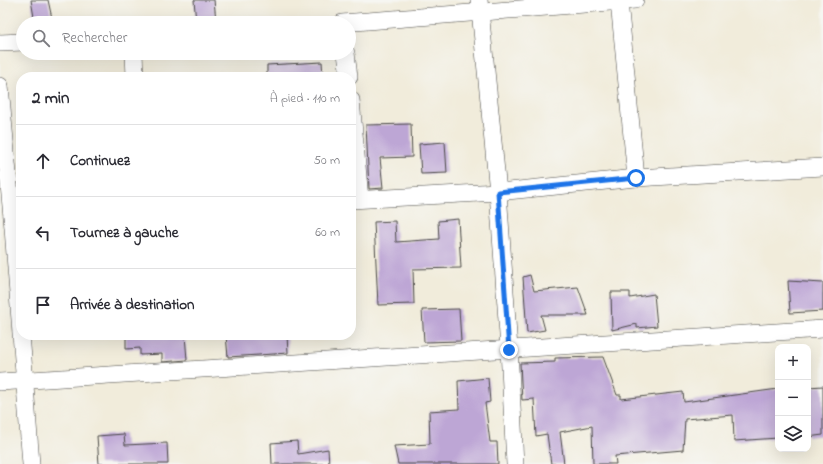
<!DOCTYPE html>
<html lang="fr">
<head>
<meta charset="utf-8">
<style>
  :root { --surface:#fff; --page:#f2f2f3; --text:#2b2b33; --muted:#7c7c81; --line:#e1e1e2 }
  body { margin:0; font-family:"Indie Flower",sans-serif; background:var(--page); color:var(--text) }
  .controls { position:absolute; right:12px; bottom:12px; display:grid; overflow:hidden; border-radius:8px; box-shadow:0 4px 16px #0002 }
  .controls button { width:36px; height:36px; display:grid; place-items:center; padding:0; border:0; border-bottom:1px solid var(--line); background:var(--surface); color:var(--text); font:20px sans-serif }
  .stop { position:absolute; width:12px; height:12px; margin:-9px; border:3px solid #1a73e8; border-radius:50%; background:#fff }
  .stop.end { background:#1a73e8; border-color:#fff; box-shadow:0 1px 4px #0008 }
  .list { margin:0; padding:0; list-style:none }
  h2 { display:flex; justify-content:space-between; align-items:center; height:52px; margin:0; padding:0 16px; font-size:17px }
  h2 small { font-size:13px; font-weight:400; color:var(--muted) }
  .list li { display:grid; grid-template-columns:26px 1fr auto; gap:12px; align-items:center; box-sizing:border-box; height:72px; padding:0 16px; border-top:1px solid var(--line) }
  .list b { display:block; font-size:15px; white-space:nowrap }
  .list em { font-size:13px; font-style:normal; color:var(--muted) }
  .icon { flex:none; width:22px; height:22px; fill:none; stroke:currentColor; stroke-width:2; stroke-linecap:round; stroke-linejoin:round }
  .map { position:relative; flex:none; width:823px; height:464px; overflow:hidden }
  .search { position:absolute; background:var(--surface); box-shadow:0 4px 16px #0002; left:16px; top:16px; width:340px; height:44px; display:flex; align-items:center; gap:10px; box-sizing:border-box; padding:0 14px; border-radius:22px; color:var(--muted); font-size:15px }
  .panel { position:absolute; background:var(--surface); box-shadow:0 4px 16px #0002; left:16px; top:72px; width:340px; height:268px; border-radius:16px }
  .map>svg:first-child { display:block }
</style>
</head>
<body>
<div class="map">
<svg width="823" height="464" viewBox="0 0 823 464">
  <rect width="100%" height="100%" fill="#f6f6f2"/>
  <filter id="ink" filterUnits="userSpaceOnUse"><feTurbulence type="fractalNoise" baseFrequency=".025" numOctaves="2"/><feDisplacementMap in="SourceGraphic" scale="8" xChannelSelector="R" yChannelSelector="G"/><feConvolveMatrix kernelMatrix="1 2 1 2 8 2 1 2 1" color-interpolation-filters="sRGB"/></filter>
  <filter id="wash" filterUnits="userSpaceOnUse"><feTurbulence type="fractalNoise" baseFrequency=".012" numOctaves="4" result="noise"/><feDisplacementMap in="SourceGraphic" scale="16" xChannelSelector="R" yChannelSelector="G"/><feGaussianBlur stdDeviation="0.9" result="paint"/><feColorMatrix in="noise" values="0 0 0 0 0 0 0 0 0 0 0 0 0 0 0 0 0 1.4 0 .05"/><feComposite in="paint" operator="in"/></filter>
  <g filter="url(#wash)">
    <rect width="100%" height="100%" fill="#f1ecdb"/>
    <g id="blocks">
      <g fill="#bda6d5">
        <path d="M31,0h17l5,23h-18z"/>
        <path d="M194,0h20l2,21 -20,1z"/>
        <path d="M322,62l1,15h-56v-12z"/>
        <path d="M411,124l1,33 -32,1 3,30 -14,1 -3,-64z"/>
        <path d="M445,142l2,31 -26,1 -2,-30z"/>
        <path d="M458,219l3,49 -48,1 1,35 -36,1 -4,-83 21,-1 1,21 43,-3 -1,-18z"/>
        <path d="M530,275l4,16 44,-4 10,28h-47l4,15 -18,3 -4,-56z"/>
        <path d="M788,281l35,2v28l-33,2z"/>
        <path d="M611,292h19v6l24,-4 3,32 -20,2v-4l-25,6z"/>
        <path d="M459,309l2,32 -37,1 -2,-32z"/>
        <path d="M126,335h59l2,25 -25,2v-8l-22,1v-7l-14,1z"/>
        <path d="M226,335h61l1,18 -60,4z"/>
        <path d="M603,357l14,38h4v4l62,-7 1,10 94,-13v49l-44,3 -1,-26 -48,4 -2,31 -68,6 1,8h-23l-1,-38 -32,6 4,32h-13l-4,-30 -11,2 -2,-37 -12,1 -2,-37 35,-1v-4z"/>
        <path d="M488,378l2,24 -5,1 5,39h7l1,22h-100l-4,-18 36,-2 -1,-33 30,-2 -1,-28z"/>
        <path d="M823,386v49l-15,2v-50z"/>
        <path d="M124,434l1,11 42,-2 1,21h-69l-2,-28z"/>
        <path d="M297,441l1,13 30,-5 1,15h-57l-1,-21z"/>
      </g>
    </g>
  </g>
  <g filter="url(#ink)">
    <use href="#blocks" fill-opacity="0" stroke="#494845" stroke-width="1"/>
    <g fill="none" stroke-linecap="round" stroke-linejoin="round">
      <defs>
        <g id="minor">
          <path d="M479,0l19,192 11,157 6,115"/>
          <path d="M619,1l17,177"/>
          <path d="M342,23l293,-23"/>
          <path d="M0,43l23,-1"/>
          <path d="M134,53l1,24"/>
          <path d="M346,53l3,24"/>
          <path d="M0,86l13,142 18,236"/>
          <path d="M351,100l9,99"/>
          <path d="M351,200l147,-8 138,-14 187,-11"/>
          <path d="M0,382l823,-53"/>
        </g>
      </defs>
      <use href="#minor" stroke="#494845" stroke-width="18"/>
      <use href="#minor" stroke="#fff" stroke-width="17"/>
    </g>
  </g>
  <g fill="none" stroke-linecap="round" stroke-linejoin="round" filter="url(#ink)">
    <path stroke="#1a73e8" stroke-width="5" d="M509,350l-11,-158 138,-14"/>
  </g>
</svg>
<div class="controls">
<button>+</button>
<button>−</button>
<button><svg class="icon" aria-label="layers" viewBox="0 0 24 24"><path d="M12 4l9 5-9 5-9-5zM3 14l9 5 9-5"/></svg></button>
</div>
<div class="stop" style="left:636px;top:178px"></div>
<div class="stop end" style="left:509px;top:350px"></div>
<div class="search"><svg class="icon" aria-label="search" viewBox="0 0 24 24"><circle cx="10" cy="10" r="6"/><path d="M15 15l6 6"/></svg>Rechercher</div>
<section class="panel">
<h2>2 min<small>À pied · 110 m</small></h2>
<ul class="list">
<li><svg class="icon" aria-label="ahead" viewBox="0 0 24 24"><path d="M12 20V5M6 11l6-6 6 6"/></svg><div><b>Continuez</b></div><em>50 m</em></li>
<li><svg class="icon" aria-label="left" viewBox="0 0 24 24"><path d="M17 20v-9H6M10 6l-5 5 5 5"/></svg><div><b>Tournez à gauche</b></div><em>60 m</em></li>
<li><svg class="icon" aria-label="arrive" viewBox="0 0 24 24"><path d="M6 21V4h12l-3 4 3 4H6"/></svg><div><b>Arrivée à destination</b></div></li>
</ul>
</section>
</div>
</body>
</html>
